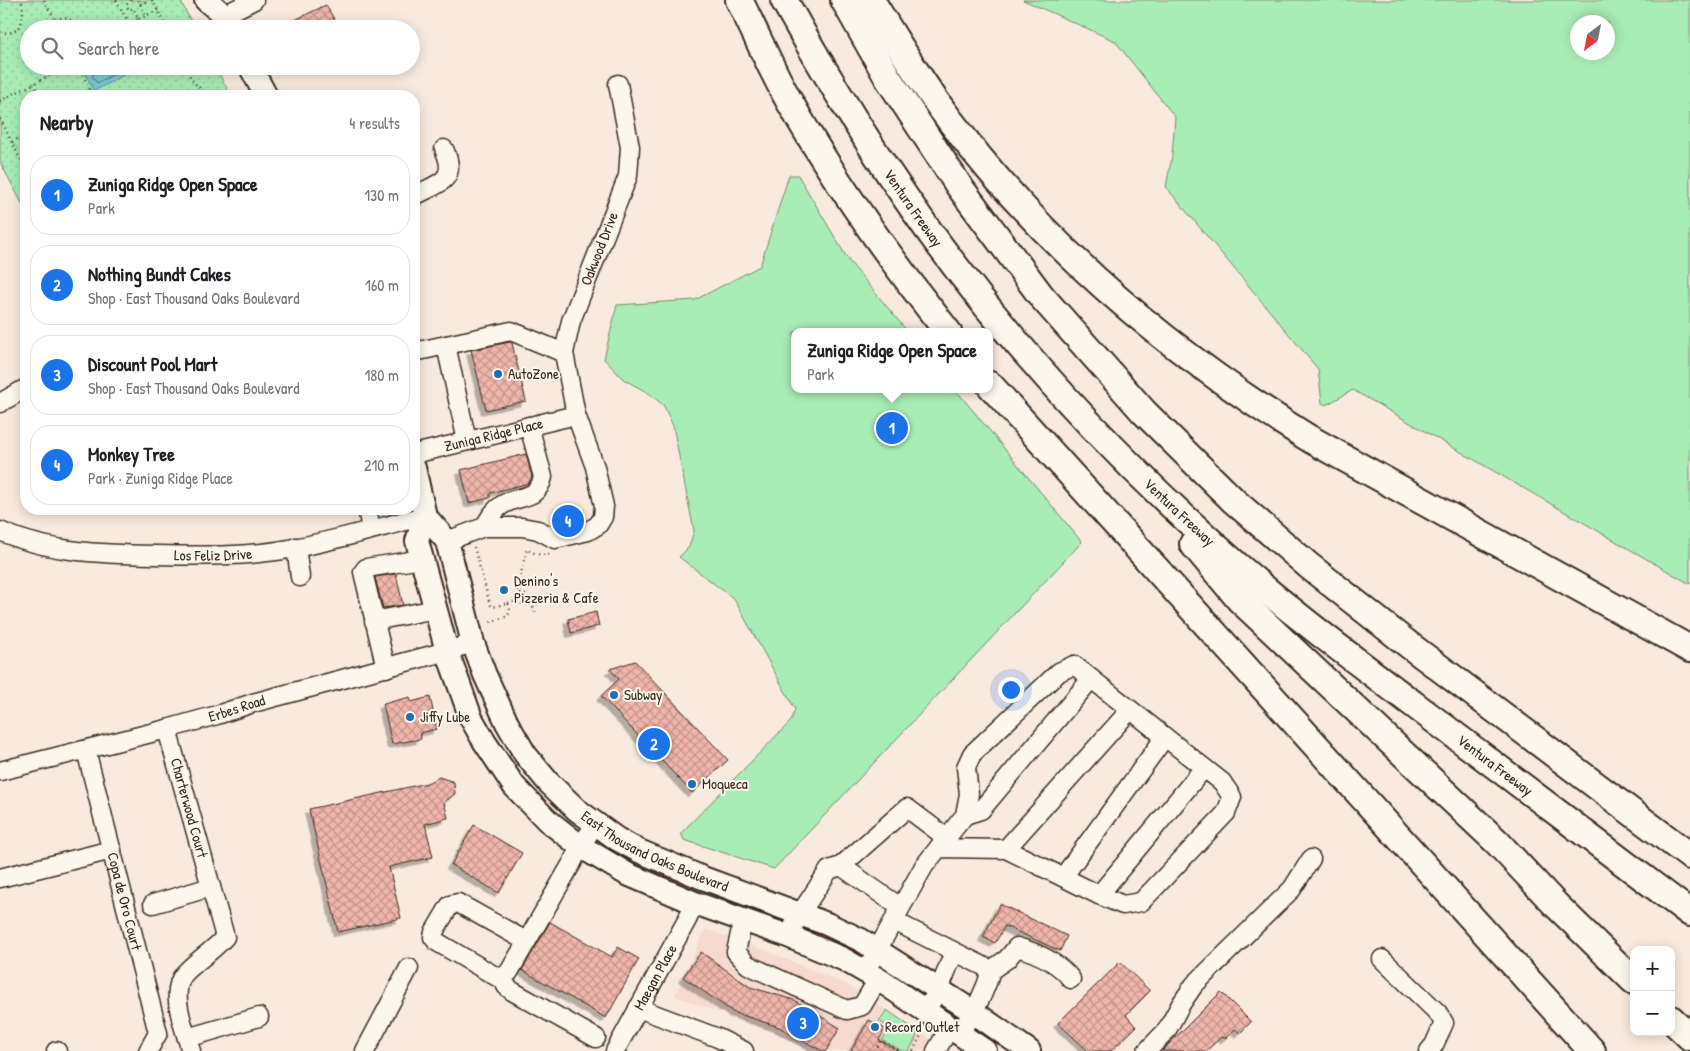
<!DOCTYPE html>
<html lang="en">
<head>
<meta charset="utf-8">
<style>
  :root { --surface:#fff; --page:#f2f2f2; --text:#202124; --muted:#757577; --line:#e0e0e0; --accent:#1a73e8 }
  body { margin:0; font-family:"Patrick Hand",sans-serif; background:var(--page); color:var(--text) }
  .controls { position:absolute; right:15px; bottom:15px; display:grid; overflow:hidden; border-radius:10px; box-shadow:0 2px 12px #0003 }
  .controls button { width:45px; height:45px; display:grid; place-items:center; padding:0; border:0; border-bottom:1px solid var(--line); background:var(--surface); color:var(--text); font:25px sans-serif }
  .compass { position:absolute; left:1570px; top:15px; width:45px; height:45px; border-radius:50%; background:var(--surface); box-shadow:0 2px 12px #0003; rotate:212deg }
  .you { position:absolute; left:1010px; top:689px; width:18px; height:18px; margin:-12px; border:4px solid #fff; border-radius:50%; background:#1a73e8; box-shadow:0 0 0 8px #1a73e833 }
  .badge { display:grid; place-items:center; width:32px; height:32px; border-radius:50%; background:var(--accent); color:#fff; font-size:16px; font-weight:700 }
  .pin { position:absolute; translate:-50% -50%; border:2px solid #fff; box-shadow:0 1px 5px #0006 }
  .popup { position:absolute; left:791px; top:328px; width:202px; height:65px; box-sizing:border-box; display:grid; place-content:center; border-radius:10px; background:var(--surface); filter:drop-shadow(0 1px 4px #0005); font-size:16px; white-space:nowrap; color:var(--muted) }
  .popup b { font-size:19px; color:var(--text) }
  .popup::after { content:''; position:absolute; left:50%; top:100%; margin-left:-10px; border:10px solid transparent; border-top-color:var(--surface) }
  .list { margin:0; padding:0; list-style:none }
  h2 { display:flex; justify-content:space-between; align-items:center; height:65px; margin:0; padding:0 20px; font-size:21px }
  h2 small { font-size:16px; font-weight:400; color:var(--muted) }
  .list li { display:grid; grid-template-columns:32px 1fr auto; gap:15px; align-items:center; box-sizing:border-box; height:80px; margin:0 10px 10px; padding:0 10px; border:1px solid var(--line); border-radius:20px }
  .list b { display:block; font-size:19px; white-space:nowrap }
  .list p { margin:0; font-size:16px; white-space:nowrap; color:var(--muted) }
  .list em { font-size:16px; font-style:normal; color:var(--muted) }
  .icon { flex:none; width:28px; height:28px; fill:none; stroke:currentColor; stroke-width:2; stroke-linecap:round; stroke-linejoin:round }
  .map { position:relative; flex:none; width:1690px; height:1051px; overflow:hidden }
  .search { position:absolute; background:var(--surface); box-shadow:0 2px 12px #0003; left:20px; top:20px; width:400px; height:55px; display:flex; align-items:center; gap:12px; box-sizing:border-box; padding:0 18px; border-radius:28px; color:var(--muted); font-size:19px }
  .panel { position:absolute; background:var(--surface); box-shadow:0 2px 12px #0003; left:20px; top:90px; width:400px; height:425px; border-radius:20px }
  .map>svg:first-child { display:block }
</style>
</head>
<body>
<div class="map">
<svg width="1690" height="1051" viewBox="0 0 1690 1051">
  <defs>
    <pattern id="garden-dots" width="8" height="8" patternUnits="userSpaceOnUse" patternTransform="scale(1.25)"><rect width="8" height="8" fill="#a8ecb6"/><path d="M2 2h.1M6 6h.1" fill="none" stroke="#92cb9c" stroke-width="1.8" stroke-linecap="round"/></pattern>
    <pattern id="water-ripples" width="26" height="14" patternUnits="userSpaceOnUse" patternTransform="scale(1.25)"><rect width="26" height="14" fill="#7cccd7"/><path d="M2 4q2-2 4 0t4 0M15 11q2-2 4 0t4 0" fill="none" stroke="#6cafb8"/></pattern>
    <pattern id="building-cross-hatch" width="8" height="8" patternUnits="userSpaceOnUse" patternTransform="scale(1.25)"><rect width="8" height="8" fill="#f0b6ac"/><path d="M0 0l8 8M0 8l8-8" fill="none" stroke="#c4948b"/></pattern>
    <filter id="shadow"><feDropShadow dx="-4.5" dy="4.5" stdDeviation="0" flood-color="#0004"/></filter>
  </defs>
  <rect width="100%" height="100%" fill="#f9eadf"/>
  <filter id="ink" filterUnits="userSpaceOnUse"><feTurbulence type="fractalNoise" baseFrequency=".02" numOctaves="2"/><feDisplacementMap in="SourceGraphic" scale="10" xChannelSelector="R" yChannelSelector="G"/><feConvolveMatrix kernelMatrix="1 2 1 2 8 2 1 2 1" color-interpolation-filters="sRGB"/></filter>
  <g filter="url(#ink)">
    <path fill="#f6dad0" d="M705,929l59,21 84,35 101,66h-139l-33,-18 -102,-37z"/>
    <g fill="#a8ecb6" stroke="#728b6a" fill-rule="evenodd">
      <path d="M1023,0h667v584l-337,-194 -27,15 -4,-2 -4,-34 -152,-182 6,-31 3,-39 -60,-76zM1578,22h30v30h-30z"/>
      <path d="M789,175h9l51,86 59,71h-114v57h161l127,153 -308,327 -90,-29 -3,-7 110,-112 4,-12 -61,-110 -55,-42 10,-10 5,-16 -21,-105 -9,-20 -14,-12 -27,-15 -19,-20 13,-54 78,-5 65,-34z"/>
      <path d="M579,506l5,18 -28,7 -4,-13 15,-4 -1,-5z"/>
      <path d="M887,1010l30,21 -1,7 -7,13h-7l-20,-11 8,-12 -11,-7z"/>
    </g>
    <path fill="url(#garden-dots)" stroke="#728b6a" d="M0,0h180l15,29h-166v37h186l16,30h-205v115l-26,-49z"/>
    <path fill="url(#water-ripples)" stroke="#628b8d" d="M98,66h43l-47,25 -9,-18z"/>
    <g fill="none" stroke-linecap="round" stroke-linejoin="round">
      <path stroke="#556b68" stroke-width="1" d="M99,66l-1,5 -6,5 5,7 33,-17"/>
    </g>
    <g fill="url(#building-cross-hatch)" stroke="#3b2a1e" filter="url(#shadow)">
      <path d="M326,5l9,16 -15,8h-44z"/>
      <path d="M510,342l2,1 14,58 -40,9 -15,-60z"/>
      <path d="M526,454l6,23 -3,6 -39,10v5l-21,5 -8,-33z"/>
      <path d="M396,574l7,31 -20,3 -8,-31z"/>
      <path d="M596,612l3,14 -28,7 -3,-14z"/>
      <path d="M635,661l93,99 -36,33 -91,-97 18,-17 -9,-10z"/>
      <path d="M410,697l1,5 19,-5 7,32 -17,4 1,6 -29,5 -9,-40z"/>
      <path d="M439,777l15,5 1,12 -11,8 4,16 -23,6 8,33 -44,10 12,51 -63,14 -29,-123 118,-26z"/>
      <path d="M474,825l48,28 -23,40 -48,-28z"/>
      <path d="M1000,904l67,32 -7,15 -55,-25 -10,17 -12,-6z"/>
      <path d="M550,922l62,35 6,-10 21,12 -33,59 -84,-48z"/>
      <path d="M701,952l49,35 44,13 46,28 -14,23h-4l-43,-24 -46,-15 -50,-35z"/>
      <path d="M1120,962l30,29 -24,24 10,12 -25,24h-23l-30,-28z"/>
      <path d="M1221,992l30,30 -11,11 -5,-4 -9,9 -5,-1 -15,14h-44z"/>
      <path d="M869,1020l16,9 -6,11 20,11h-48z"/>
    </g>
    <g fill="none" stroke-linecap="round" stroke-linejoin="round">
      <defs>
        <g id="minor">
          <path d="M224,15l30,-15"/>
          <path d="M414,196c24,-13 45,-15 30,-47"/>
          <path d="M446,345l21,96"/>
          <path d="M414,352l97,-21 53,22"/>
          <path d="M0,403l26,-15"/>
          <path id="s1" d="M414,454l162,-39"/>
          <path d="M367,509l4,20"/>
          <path d="M484,527c5,-8 10,-17 18,-22 17,-11 35,-3 41,-28l-14,-51"/>
          <path id="s2" d="M0,531c49,22 104,23 156,24 44,1 89,2 133,-6 46,-8 91,-22 136,-33"/>
          <path id="s3" d="M447,541l37,-14h38l16,3 17,9 33,-8 10,-6 5,-8 1,-11 -9,-39 -19,-52 -12,-62 7,-32 57,-145 2,-29 -12,-63"/>
          <path d="M296,547l4,30"/>
          <path d="M374,621l62,-12"/>
          <path d="M386,668l-23,-96 3,-4 56,-9"/>
          <path id="s4" d="M167,729l58,208c-12,14 -28,23 -40,36 -17,18 0,57 6,78"/>
          <path id="s5" d="M86,750l72,283 -10,18"/>
          <path id="s6" d="M0,771l167,-42 50,-14 36,-12 194,-52 26,-8"/>
          <path d="M965,815l16,-5 110,-131"/>
          <path d="M1006,849l124,-139"/>
          <path d="M841,866l59,41"/>
          <path d="M1063,877l102,-140"/>
          <path d="M0,878l112,-28"/>
          <path d="M1099,895l105,-127"/>
          <path d="M153,904l58,-17"/>
          <path d="M743,920l-7,32 12,13 99,45 15,-4 16,-27"/>
          <path d="M894,921l97,49c-6,24 -17,43 -32,63"/>
          <path d="M788,936l12,-22 29,-44 12,-4 66,-58 40,30"/>
          <path d="M526,941l-68,-38 -8,2 -16,27 -1,5 4,5 60,35h6l6,-5 63,-109 8,-17 16,-22"/>
          <path d="M1382,959l56,54 6,10 -10,22 -5,6"/>
          <path d="M991,970l16,-11 10,-12c21,6 41,15 54,32"/>
          <path d="M865,972l59,-106 41,-51 4,-21 -3,-27 6,-13 87,-82 15,-7 148,117 10,15 -6,16 -85,89 -18,3 -24,-10 -93,-46 -68,-1"/>
          <path d="M503,977l3,9 6,5 84,47"/>
          <path d="M638,1008l80,30 26,13"/>
          <path d="M925,1011l14,-21 15,-38"/>
          <path d="M187,1038l72,-21"/>
          <path d="M56,1051h1"/>
          <path d="M365,1051l44,-83"/>
          <path id="s7" d="M615,1051l72,-131 8,-17"/>
          <path d="M936,1051l14,-24"/>
          <path d="M1147,1051l20,-21 14,-26 13,-19 98,-96 19,-30"/>
        </g>
        <g id="major">
          <path d="M206,0l18,15 7,14"/>
          <path d="M250,66l16,30"/>
          <path id="s8" d="M414,468l11,48 22,25 26,102 12,32 22,48 18,31 23,28 29,28 40,29 22,12 64,27 124,46 34,16 108,69 60,42"/>
          <path d="M425,516l-8,25 30,110 24,67 13,23 30,45 33,34 33,26 47,28 68,29 93,33 55,23 35,20 107,72"/>
        </g>
        <g id="highway">
          <path d="M739,0c17,33 31,67 49,99 46,82 101,159 160,233"/>
          <path id="s9" d="M784,0c43,78 90,154 142,227 76,105 165,204 260,292 18,16 35,33 53,48 65,56 133,106 201,157 83,63 167,126 250,189"/>
          <path d="M844,0l44,78 71,108 83,111 102,115 90,89 75,65 100,79 281,211"/>
          <path d="M871,0c26,42 51,84 81,123 97,128 222,232 358,316l380,210"/>
          <path d="M990,385l602,666"/>
          <path d="M1193,544l46,55 258,243 58,62 79,77"/>
          <path d="M1671,1019l19,18"/>
        </g>
      </defs>
      <use href="#minor" stroke="#3b2a1e" stroke-width="21"/>
      <use href="#major" stroke="#3b2a1e" stroke-width="26"/>
      <use href="#highway" stroke="#3b2a1e" stroke-width="30"/>
      <g stroke="#3b2a1e" stroke-width="2.5" stroke-dasharray="1 4" stroke-linecap="butt">
        <path d="M44,0l10,18"/>
        <path d="M116,0l13,23 11,-5"/>
        <path d="M131,0l-5,5 3,5 4,-2 6,11 19,-9"/>
        <path d="M138,0l8,16"/>
        <path d="M152,0l16,29"/>
        <path d="M140,4l5,-2 -1,-2"/>
        <path d="M44,29c9,-14 27,-15 36,0"/>
        <path d="M151,29l14,-6"/>
        <path d="M188,29l8,-3"/>
        <path d="M0,32c22,5 26,-16 21,-32"/>
        <path d="M78,66l15,30"/>
        <path d="M149,66l3,5 10,-5"/>
        <path d="M187,66c2,16 12,21 23,30"/>
        <path d="M33,84l7,12"/>
        <path d="M157,93h10l6,3"/>
        <path d="M0,101l68,-35"/>
        <path d="M0,119l26,51"/>
        <path d="M12,142l14,-8"/>
        <path d="M474,547l16,57 3,3 15,-4 2,7 -2,6 -21,7"/>
        <path d="M516,596l4,-3c7,2 10,4 12,10"/>
        <path d="M517,601l6,4 9,-2 3,9"/>
        <path d="M508,603l9,-2 -1,-8 11,-44c7,5 15,7 24,5"/>
        <path d="M875,1051l6,-10 19,10"/>
        <path d="M913,1051l9,-18"/>
      </g>
      <use href="#minor" stroke="#fbf7ec" stroke-width="18"/>
      <use href="#major" stroke="#fbf7ec" stroke-width="22"/>
      <use href="#highway" stroke="#fbf7ec" stroke-width="26"/>
    </g>
  </g>
  <g fill="#1f6fb2" stroke="#fbf7ec" stroke-width="2">
    <circle cx="498" cy="374" r="5"/>
    <circle cx="504" cy="590" r="5"/>
    <circle cx="614" cy="695" r="5"/>
    <circle cx="410" cy="717" r="5"/>
    <circle cx="692" cy="784" r="5"/>
    <circle cx="875" cy="1027" r="5"/>
  </g>
  <g text-anchor="middle" stroke-width="4" stroke-linejoin="round" paint-order="stroke">
    <g font-size="15" fill="#3b2a1e" stroke="#fbf7ec">
      <text dy="5" stroke="none"><textPath href="#s9" startOffset="245">Ventura Freeway</textPath></text>
      <text dy="5" stroke="none"><textPath href="#s3" startOffset="448">Oakwood Drive</textPath></text>
      <text dy="5" stroke="none"><textPath href="#s1" startOffset="82">Zuniga Ridge Place</textPath></text>
      <text dy="5" stroke="none"><textPath href="#s9" startOffset="650">Ventura Freeway</textPath></text>
      <text dy="5" stroke="none"><textPath href="#s2" startOffset="216">Los Feliz Drive</textPath></text>
      <text dy="5" stroke="none"><textPath href="#s6" startOffset="245">Erbes Road</textPath></text>
      <text dy="5" stroke="none"><textPath href="#s9" startOffset="1055">Ventura Freeway</textPath></text>
      <text dy="5" stroke="none"><textPath href="#s4" startOffset="82">Charterwood Court</textPath></text>
      <text dy="5" stroke="none"><textPath href="#s8" startOffset="476">East Thousand Oaks Boulevard</textPath></text>
      <text dy="5" stroke="none"><textPath href="#s5" startOffset="156">Copa de Oro Court</textPath></text>
      <text dy="5" stroke="none"><textPath href="#s7" startOffset="84">Maegan Place</textPath></text>
    </g>
    <g font-size="15" fill="#3b2a1e" stroke="#fbf7ec" text-anchor="start">
      <text x="508" y="379">AutoZone</text>
      <text x="514" y="586">Denino's<tspan x="514" dy="17">Pizzeria &amp; Cafe</tspan></text>
      <text x="624" y="700">Subway</text>
      <text x="420" y="722">Jiffy Lube</text>
      <text x="702" y="789">Moqueca</text>
      <text x="885" y="1032">Record Outlet</text>
    </g>
  </g>
</svg>
<div class="controls">
<button>+</button>
<button>−</button>
</div>
<svg class="compass" viewBox="-18 -18 36 36"><path d="M0-13l5 13h-10z" fill="#e53935"/><path d="M0 13l5-13h-10z" fill="#757577"/></svg>
<div class="you"></div>
<div class="pin badge" style="left:892px;top:428px">1</div>
<div class="popup"><b>Zuniga Ridge Open Space</b>Park</div>
<div class="pin badge" style="left:654px;top:744px">2</div>
<div class="pin badge" style="left:803px;top:1023px">3</div>
<div class="pin badge" style="left:568px;top:521px">4</div>
<div class="search"><svg class="icon" aria-label="search" viewBox="0 0 24 24"><circle cx="10" cy="10" r="6"/><path d="M15 15l6 6"/></svg>Search here</div>
<section class="panel">
<h2>Nearby<small>4 results</small></h2>
<ul class="list">
<li><span class="badge">1</span><div><b>Zuniga Ridge Open Space</b><p>Park</p></div><em>130 m</em></li>
<li><span class="badge">2</span><div><b>Nothing Bundt Cakes</b><p>Shop · East Thousand Oaks Boulevard</p></div><em>160 m</em></li>
<li><span class="badge">3</span><div><b>Discount Pool Mart</b><p>Shop · East Thousand Oaks Boulevard</p></div><em>180 m</em></li>
<li><span class="badge">4</span><div><b>Monkey Tree</b><p>Park · Zuniga Ridge Place</p></div><em>210 m</em></li>
</ul>
</section>
</div>
</body>
</html>
